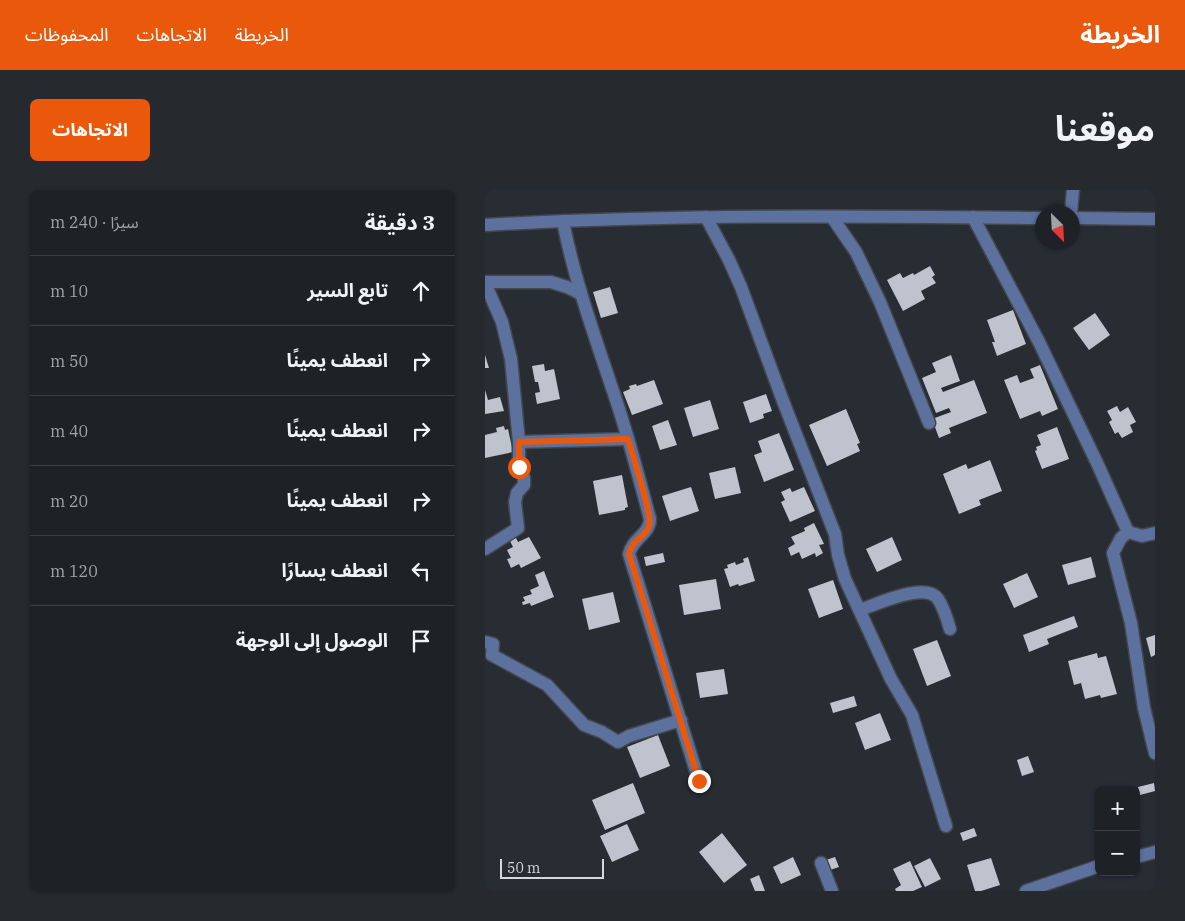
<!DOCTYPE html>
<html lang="ar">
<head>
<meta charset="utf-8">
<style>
  :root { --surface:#1e2126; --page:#26292e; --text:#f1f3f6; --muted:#a1a3a7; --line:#3c3e43; --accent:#ea580c }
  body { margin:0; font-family:"IBM Plex Serif","Noto Sans Arabic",serif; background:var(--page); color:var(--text); direction:rtl }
  .controls { position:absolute; right:15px; bottom:15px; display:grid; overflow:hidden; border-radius:8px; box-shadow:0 1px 4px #0004 }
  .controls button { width:45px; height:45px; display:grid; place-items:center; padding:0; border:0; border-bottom:1px solid var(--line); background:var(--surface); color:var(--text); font:25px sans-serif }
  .compass { position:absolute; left:550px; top:15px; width:45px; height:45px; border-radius:50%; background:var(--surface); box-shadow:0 1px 4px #0004; rotate:156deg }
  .scale { position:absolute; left:15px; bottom:12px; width:104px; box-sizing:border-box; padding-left:5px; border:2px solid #d5d8dc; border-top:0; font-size:14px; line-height:18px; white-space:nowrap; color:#d5d8dc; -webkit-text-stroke:4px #282c33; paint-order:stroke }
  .stop { position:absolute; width:15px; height:15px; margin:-11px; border:4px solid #ea580c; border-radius:50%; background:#fff }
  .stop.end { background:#ea580c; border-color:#fff; box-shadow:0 1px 5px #0008 }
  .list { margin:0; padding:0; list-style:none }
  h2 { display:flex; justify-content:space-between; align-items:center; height:65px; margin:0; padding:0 20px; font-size:21px }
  h2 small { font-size:16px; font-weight:400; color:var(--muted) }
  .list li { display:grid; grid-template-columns:32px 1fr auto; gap:15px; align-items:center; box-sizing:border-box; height:70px; padding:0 20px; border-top:1px solid var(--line) }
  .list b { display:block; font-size:19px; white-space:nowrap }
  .list em { font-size:16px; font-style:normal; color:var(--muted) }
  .icon { flex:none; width:28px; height:28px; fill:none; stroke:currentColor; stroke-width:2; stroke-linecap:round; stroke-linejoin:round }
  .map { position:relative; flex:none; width:670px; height:701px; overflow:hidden; direction:ltr; border-radius:8px }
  header { display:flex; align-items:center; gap:30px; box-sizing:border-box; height:70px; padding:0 25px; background:var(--accent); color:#fff }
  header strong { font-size:24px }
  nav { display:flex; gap:28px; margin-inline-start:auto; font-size:18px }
  .intro { display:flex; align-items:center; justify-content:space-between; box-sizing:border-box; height:120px; padding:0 30px }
  h1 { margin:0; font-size:35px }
  .button { padding:12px 22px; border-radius:8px; background:var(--accent); color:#fff; font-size:18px; font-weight:700 }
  main { display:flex; gap:30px; padding:0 30px }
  aside { flex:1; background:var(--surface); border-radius:8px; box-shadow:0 1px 4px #0004 }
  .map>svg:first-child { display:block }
</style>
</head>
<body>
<header>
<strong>الخريطة</strong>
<nav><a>الخريطة</a><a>الاتجاهات</a><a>المحفوظات</a></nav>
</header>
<div class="intro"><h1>موقعنا</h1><a class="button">الاتجاهات</a></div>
<main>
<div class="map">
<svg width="670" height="701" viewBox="0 0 670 701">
  <rect width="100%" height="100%" fill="#282c33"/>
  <g fill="#bfc3cd">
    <path d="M445,76l5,9 -3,2 4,6 -15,8 4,8 -22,12 -16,-31 13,-7 3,5 10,-5 1,2z"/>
    <path d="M125,97l8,26 -17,5 -8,-26z"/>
    <path d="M528,120l13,34 -29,12 -5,-14h3l-8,-22z"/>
    <path d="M610,123l15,22 -21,15 -16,-22z"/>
    <path d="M0,165l4,13h-4z"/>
    <path d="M466,165l9,26 -19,7 2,4 31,-12 13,33 -38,15 2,5 -12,5 -7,-19 19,-7 -2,-4 -13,5 -14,-35 14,-6 -4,-9z"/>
    <path d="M59,174l1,7 9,-2 6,30 -23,5 -2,-11 5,-1 -2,-10h-3l-3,-16z"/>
    <path d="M555,175l18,44 -16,7 -2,-5 -20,8 -16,-39 13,-5 3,8 14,-5 -4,-9z"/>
    <path d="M169,190l9,24 -31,11 -9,-23 7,-3 -1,-3 7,-2 1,2z"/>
    <path d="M0,200l3,10 12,-3 4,14 -19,3z"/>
    <path d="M281,204l6,17 -9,3 1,4 -14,5 -7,-21z"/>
    <path d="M225,210l9,29 -26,8 -9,-29z"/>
    <path d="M632,216l3,6 8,-5 8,15 -6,3 3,7 -11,6 -4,-6 -3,2 -6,-12 3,-2 -5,-9z"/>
    <path d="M361,219l14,34 -3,1 3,7 -33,15 -18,-41z"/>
    <path d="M183,230l9,25 -17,5 -8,-24z"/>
    <path d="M19,236l1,4 3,-1 5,23 -28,6v-23l12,-3 -1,-4z"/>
    <path d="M572,237l12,32 -27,10 -7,-18 2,-1 -1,-3 5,-2 -4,-10z"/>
    <path d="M294,243l15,37 -30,12 -10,-27 8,-3 -4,-11z"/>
    <path d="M505,270l12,31 -23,9 2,5 -22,9 -16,-40 23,-10 2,5z"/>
    <path d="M250,277l6,26 -26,6 -6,-26z"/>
    <path d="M137,285l6,32 -3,1v2l-26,5 -6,-34z"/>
    <path d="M206,297l8,24 -29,10 -8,-25z"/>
    <path d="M319,297l11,24 -25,11 -9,-20 4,-2 -4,-8 9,-4 2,4z"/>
    <path d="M329,333l10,21 -5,1 4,8 -7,4 -1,-4 -13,6 -3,-7 -8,4 -3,-8 7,-4 -4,-7 14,-6 -1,-3z"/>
    <path d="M29,344l4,8 11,-5 12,21 -20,10 -2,-4 -8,4 -4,-9 4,-1 -4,-8 6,-3 -5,-10z"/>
    <path d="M407,347l10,23 -25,12 -11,-23z"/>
    <path d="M178,363l2,9 -19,4 -2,-9z"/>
    <path d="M263,367l7,24 -16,5 -1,-2 -8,3 -6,-18 4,-1 -1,-3 8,-3 1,3 8,-3 -1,-3z"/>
    <path d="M606,367l5,20 -28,8 -6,-20z"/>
    <path d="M59,381l10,26 -23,9 -1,-3 -7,2 -1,-3 3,-1 -2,-4 9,-3 -2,-4 9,-4 -4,-11z"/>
    <path d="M542,383l11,24 -24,11 -11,-24z"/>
    <path d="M231,389l5,30 -37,6 -5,-30z"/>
    <path d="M348,390l10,29 -24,9 -11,-29z"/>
    <path d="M128,402l7,30 -31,8 -7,-31z"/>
    <path d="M589,426l4,11 -31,12 2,5 -20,8 -6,-17z"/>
    <path d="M670,445v20l-4,2 -5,-19z"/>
    <path d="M452,450l14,36 -24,10 -14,-37z"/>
    <path d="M612,463l1,5 8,-2 11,38 -16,4 -1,-3 -15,4 -4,-16 -7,2 -6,-24z"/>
    <path d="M239,479l4,25 -28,4 -4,-25z"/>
    <path d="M369,506l3,10 -24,7 -3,-10z"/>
    <path d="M395,523l11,27 -26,10 -10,-27z"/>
    <path d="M173,545l12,31 -30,12 -13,-31z"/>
    <path d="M543,566l6,16 -12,4 -5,-16z"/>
    <path d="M148,593l12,30 -40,17 -13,-30z"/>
    <path d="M669,593l1,8 -15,4 -2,-8z"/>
    <path d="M142,634l12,26 -27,12 -12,-26z"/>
    <path d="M489,638l3,8 -14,5 -3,-8z"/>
    <path d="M237,643l25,32 -23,18 -25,-31z"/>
    <path d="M308,667l8,18 -20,9 -8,-17z"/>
    <path d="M350,667l4,10 -12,4 -4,-10z"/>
    <path d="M445,668l11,21 -16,8 -11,-21z"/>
    <path d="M506,668l9,27 -19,6h-6l-8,-26z"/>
    <path d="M425,671l12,26 -9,4h-17l-1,-2 6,-4 -8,-16z"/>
    <path d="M274,685l6,16h-10l-5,-12z"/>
  </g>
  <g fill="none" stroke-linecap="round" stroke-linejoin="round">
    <defs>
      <g id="minor">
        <path d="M586,22l2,-22"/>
        <path d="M221,27l23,43 12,27 42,114 52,133 3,21 7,24 46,100 21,36 34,111"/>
        <path d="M347,27l24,35 24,50 49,121"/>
        <path d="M488,27l66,125 59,123 30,67 14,4 13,-3"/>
        <path d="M588,28l82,1"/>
        <path d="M78,31c12,63 35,124 55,185 12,37 22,75 32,113 0,15 -18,20 -21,35l70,227"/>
        <path d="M0,35c185,-11 372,-9 558,-7"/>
        <path d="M0,92h66l16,5 14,7"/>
        <path d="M0,93l17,39 9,37 8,83v25l5,11v7l-7,8 -2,9 3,26 -33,21"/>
        <path d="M34,252l109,-3"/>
        <path d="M643,342l-7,6 -8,15 18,70 13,85 11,45"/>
        <path d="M375,420c17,-6 66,-29 78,-11 6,9 9,20 12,30"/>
        <path d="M0,452l8,2 -1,11 55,30 37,40 18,7 16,10 11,-6 52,-16"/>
        <path d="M651,667l19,-5"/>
        <path d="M336,673l11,28"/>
        <path d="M541,701l73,-25"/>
      </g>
    </defs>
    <use href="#minor" stroke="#44484e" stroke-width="15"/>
    <use href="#minor" stroke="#5d719e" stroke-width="12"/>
  </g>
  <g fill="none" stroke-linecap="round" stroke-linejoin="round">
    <path stroke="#ea580c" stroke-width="6" d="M34,277v-25l109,-3c4,15 25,77 21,87 -4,12 -17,13 -20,28l70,227"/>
  </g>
</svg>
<div class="controls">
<button>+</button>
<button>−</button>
</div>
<svg class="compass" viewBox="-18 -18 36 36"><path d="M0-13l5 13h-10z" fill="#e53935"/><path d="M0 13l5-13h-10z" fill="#a1a3a7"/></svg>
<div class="scale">50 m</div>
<div class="stop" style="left:34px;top:277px"></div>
<div class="stop end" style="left:214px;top:591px"></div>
</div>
<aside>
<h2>3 دقيقة<small>سيرًا · 240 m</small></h2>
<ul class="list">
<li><svg class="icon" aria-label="ahead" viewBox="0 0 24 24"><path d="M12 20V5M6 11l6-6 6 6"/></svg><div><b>تابع السير</b></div><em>10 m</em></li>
<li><svg class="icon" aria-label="right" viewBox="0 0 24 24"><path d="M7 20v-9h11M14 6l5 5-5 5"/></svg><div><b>انعطف يمينًا</b></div><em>50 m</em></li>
<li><svg class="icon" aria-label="right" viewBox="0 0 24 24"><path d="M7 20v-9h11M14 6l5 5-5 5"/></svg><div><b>انعطف يمينًا</b></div><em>40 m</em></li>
<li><svg class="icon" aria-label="right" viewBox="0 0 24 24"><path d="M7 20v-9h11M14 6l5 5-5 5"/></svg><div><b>انعطف يمينًا</b></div><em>20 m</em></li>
<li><svg class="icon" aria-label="left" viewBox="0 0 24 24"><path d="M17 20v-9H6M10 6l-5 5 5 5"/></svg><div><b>انعطف يسارًا</b></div><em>120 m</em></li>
<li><svg class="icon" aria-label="arrive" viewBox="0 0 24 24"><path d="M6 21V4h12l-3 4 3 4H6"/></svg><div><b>الوصول إلى الوجهة</b></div></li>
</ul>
</aside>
</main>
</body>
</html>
